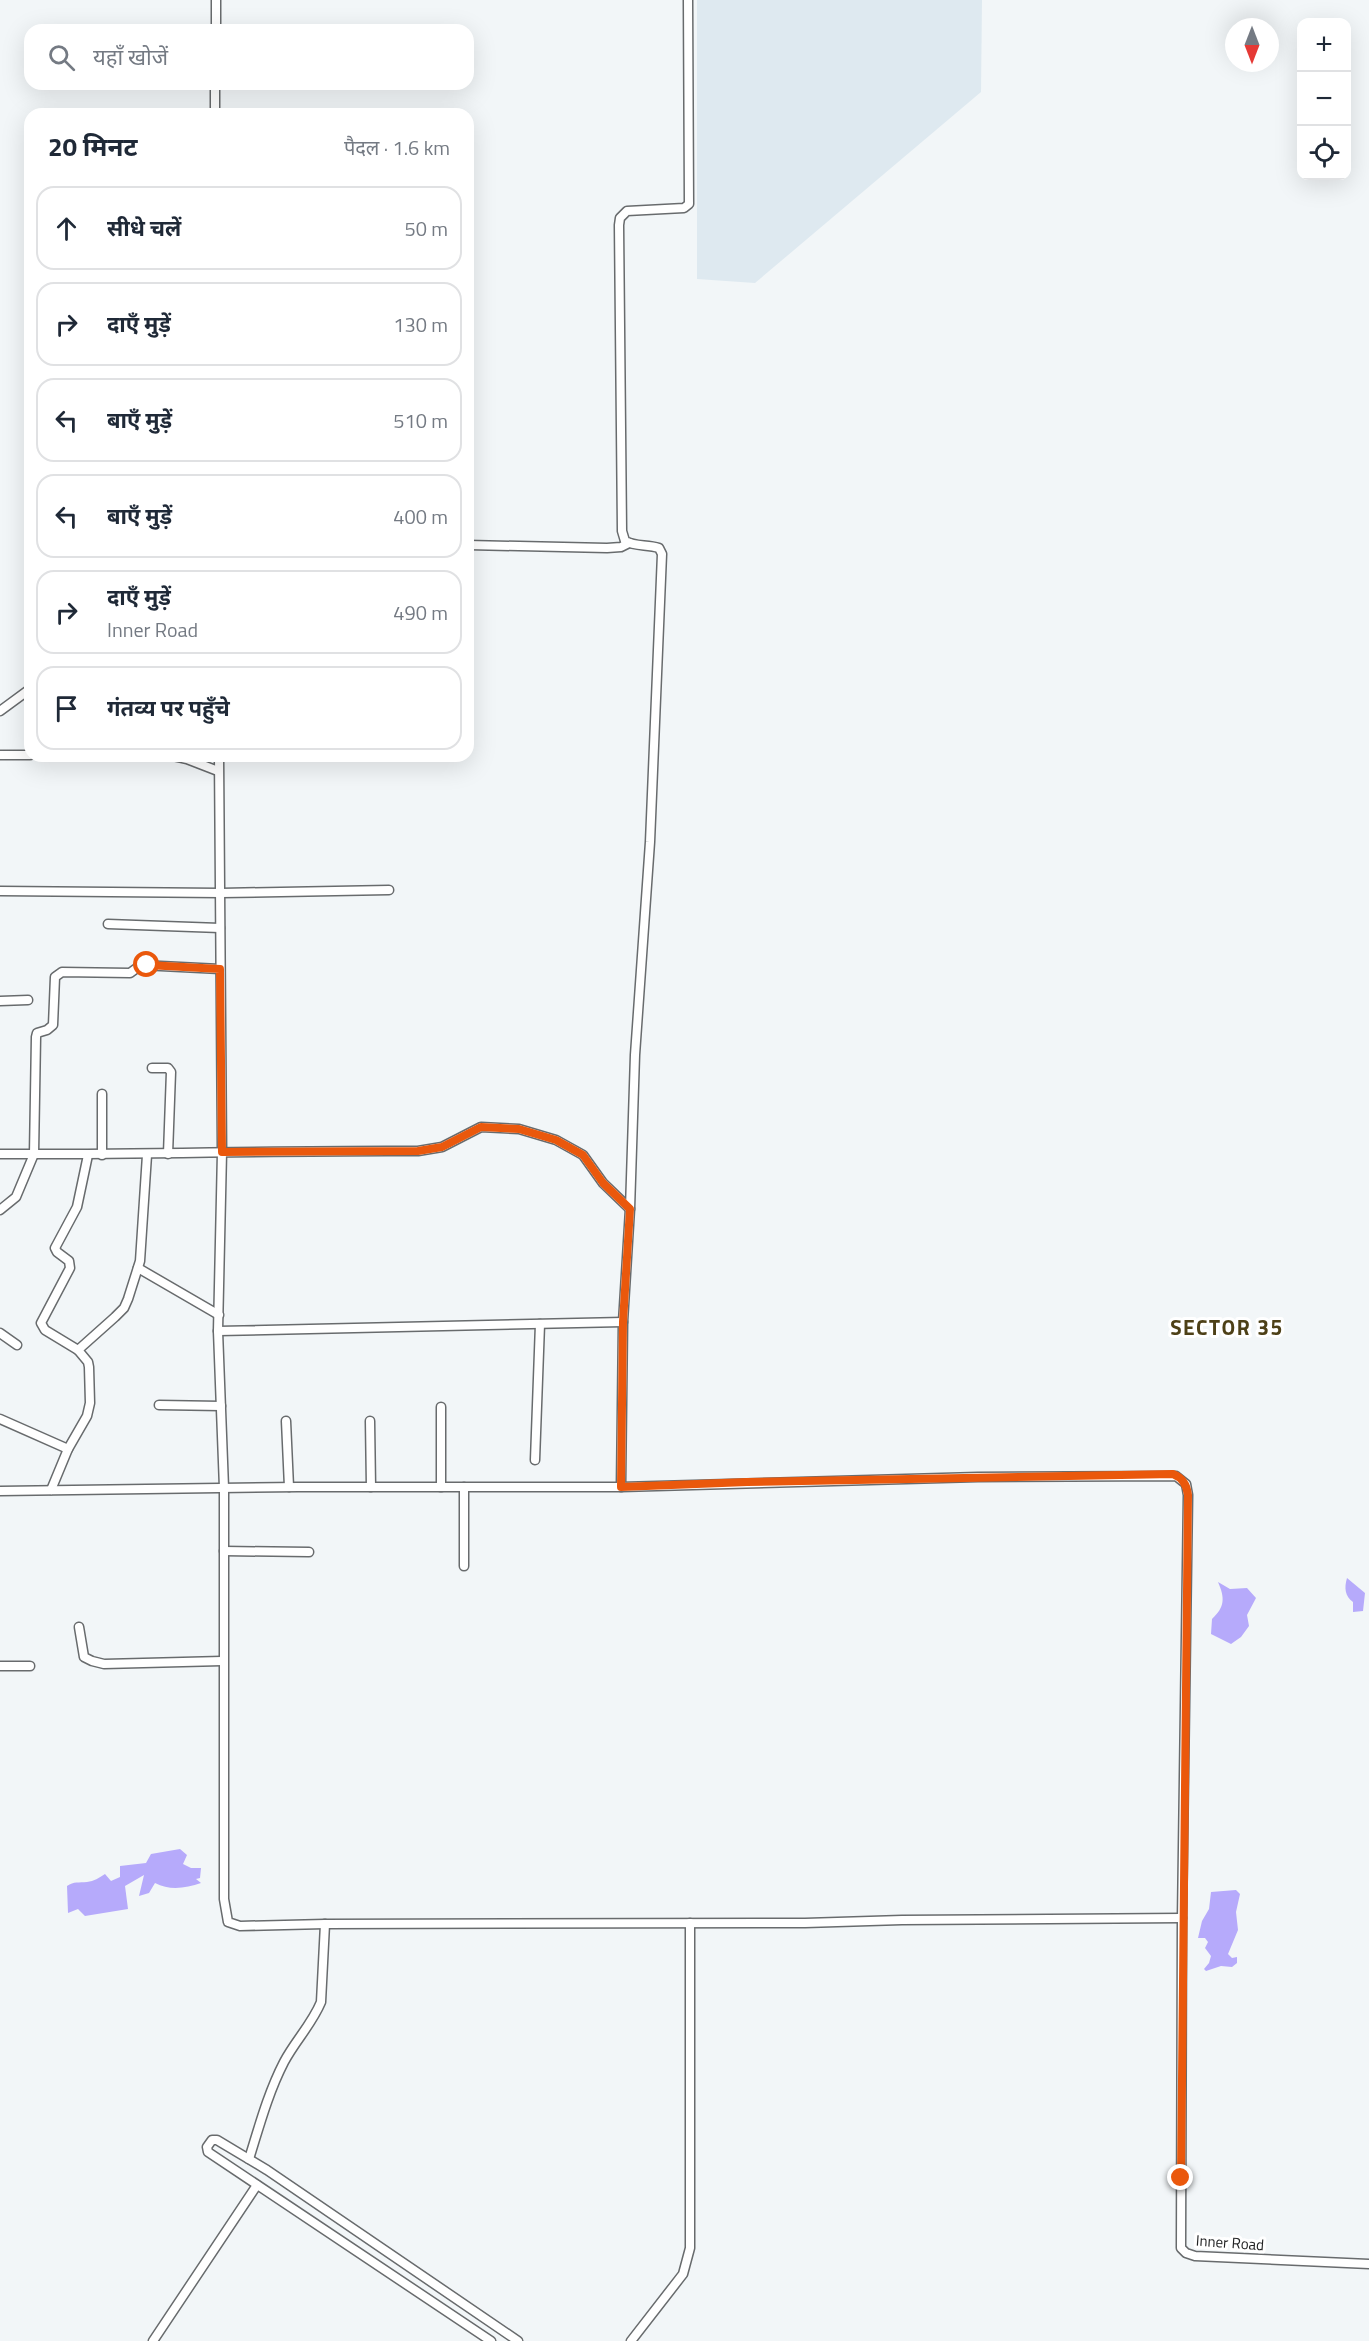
<!DOCTYPE html>
<html lang="hi">
<head>
<meta charset="utf-8">
<style>
  :root { --surface:#fff; --page:#f2f2f3; --text:#1f2937; --muted:#747a83; --line:#e0e1e3 }
  body { margin:0; font-family:"Titillium Web","Noto Sans Devanagari",sans-serif; background:var(--page); color:var(--text) }
  .controls { position:absolute; right:18px; top:18px; display:grid; overflow:hidden; border-radius:12px; box-shadow:0 6px 24px #0002 }
  .controls button { width:54px; height:54px; display:grid; place-items:center; padding:0; border:0; border-bottom:2px solid var(--line); background:var(--surface); color:var(--text); font:30px sans-serif }
  .compass { position:absolute; left:1225px; top:18px; width:54px; height:54px; border-radius:50%; background:var(--surface); box-shadow:0 6px 24px #0002; rotate:180deg }
  .stop { position:absolute; width:18px; height:18px; margin:-14px; border:4px solid #ea580c; border-radius:50%; background:#fff }
  .stop.end { background:#ea580c; border-color:#fff; box-shadow:0 2px 6px #0008 }
  .list { margin:0; padding:0; list-style:none }
  h2 { display:flex; justify-content:space-between; align-items:center; height:78px; margin:0; padding:0 24px; font-size:26px }
  h2 small { font-size:20px; font-weight:400; color:var(--muted) }
  .list li { display:grid; grid-template-columns:39px 1fr auto; gap:18px; align-items:center; box-sizing:border-box; height:84px; margin:0 12px 12px; padding:0 12px; border:2px solid var(--line); border-radius:18px }
  .list b { display:block; font-size:22px; white-space:nowrap }
  .list p { margin:0; font-size:20px; white-space:nowrap; color:var(--muted) }
  .list em { font-size:20px; font-style:normal; color:var(--muted) }
  .icon { flex:none; width:33px; height:33px; fill:none; stroke:currentColor; stroke-width:2; stroke-linecap:round; stroke-linejoin:round }
  .map { position:relative; flex:none; width:1369px; height:2341px; overflow:hidden }
  .search { position:absolute; background:var(--surface); box-shadow:0 6px 24px #0002; left:24px; top:24px; width:450px; height:66px; display:flex; align-items:center; gap:15px; box-sizing:border-box; padding:0 21px; border-radius:18px; color:var(--muted); font-size:22px }
  .panel { position:absolute; background:var(--surface); box-shadow:0 6px 24px #0002; left:24px; top:108px; width:450px; height:654px; border-radius:18px }
  .map>svg:first-child { display:block }
</style>
</head>
<body>
<div class="map">
<svg width="1369" height="2341" viewBox="0 0 1369 2341">
  <rect width="100%" height="100%" fill="#f2f6f8"/>
  <path fill="#dee9f0" d="M697,0h285l-1,92 -226,191 -58,-4z"/>
  <g fill="#b6aafb">
    <path d="M1347,1578l18,15 -2,18 -10,1v-10c-8,-6 -9,-14 -6,-24z"/>
    <path d="M1218,1582l12,7 17,-1 9,10 -9,17 2,11 -8,11 -10,7 -20,-10 1,-15c13,-12 13,-21 6,-37z"/>
    <path d="M180,1849l7,6 -4,9 8,4h10l-1,10 -4,1 5,4c-15,5 -31,8 -46,0l-6,10 -10,3 5,-21 -19,11 3,23 -43,7 -7,-7 -10,4 -1,-27c7,-5 12,-3 20,-4 7,-1 12,-4 18,-8l6,7 9,-4v-11l26,-3 5,-9z"/>
    <path d="M1236,1890l4,4 -4,18 2,18 -10,24 4,4 5,-1v6l-5,4 -11,-1 -15,5 -2,-2 5,-6 2,-7 -6,-8 3,-6 -3,-4h-7l4,-17 7,-12 2,-17z"/>
  </g>
  <g fill="none" stroke-linecap="round" stroke-linejoin="round">
    <defs>
      <g id="street">
        <path d="M216,30v-30"/>
        <path d="M215,114v-30"/>
        <path d="M468,545l139,3 14,-1 8,-4"/>
        <path d="M0,711l30,-22"/>
        <path d="M0,755h30"/>
        <path d="M98,756h75l14,3 31,12"/>
        <path d="M219,756l3,396 -4,179 6,157v411l4,23 12,4 85,-2 480,-1 97,-3 280,-2"/>
        <path d="M0,891l221,2 168,-3"/>
        <path d="M108,924l112,4"/>
        <path d="M0,1001l28,-1"/>
        <path d="M152,1068h16l3,4 -3,82"/>
        <path d="M102,1094v61"/>
        <path d="M0,1154c140,1 279,-4 418,-3l24,-4 39,-20 38,2 37,11 27,15 20,28 27,26"/>
        <path d="M0,1210l16,-13 18,-43 2,-117 1,-4 10,-3 6,-5 2,-48 7,-5 68,1 11,-8 79,4"/>
        <path d="M138,1268l81,47"/>
        <path d="M218,1331l405,-9"/>
        <path d="M0,1333l17,12"/>
        <path d="M78,1350l-33,-20 -4,-7 29,-55 -1,-7 -12,-9 -2,-4 22,-41 11,-52"/>
        <path d="M159,1405l62,1"/>
        <path d="M0,1419l68,30"/>
        <path d="M286,1421l3,66"/>
        <path d="M370,1421l1,66"/>
        <path d="M535,1460l5,-136"/>
        <path d="M441,1487v-80"/>
        <path d="M464,1487v79"/>
        <path d="M621,1487l2,-165 7,-113 5,-154 15,-213 12,-288 -3,-6c-12,-4 -23,-1 -34,-7l-3,-10 -3,-306 1,-7 7,-7 57,-3 5,-4 -1,-204"/>
        <path d="M51,1490l17,-41 19,-33 3,-13 -1,-36 -1,-5 -10,-12 37,-33 9,-9 4,-9 12,-38 7,-106"/>
        <path d="M0,1491l298,-4h323l357,-10 198,-1 10,8 2,11 -6,423 -1,330 5,5 9,3 174,8"/>
        <path d="M224,1551l85,1"/>
        <path d="M79,1627l5,30 8,4 12,3 118,-3"/>
        <path d="M0,1666h30"/>
        <path d="M249,2159c10,-32 19,-66 35,-97 11,-21 28,-38 37,-60l4,-78"/>
        <path d="M153,2341l104,-156"/>
        <path d="M491,2341l-283,-189 -1,-5 5,-7h5l50,30 251,171"/>
        <path d="M631,2341l52,-67 7,-26v-325"/>
      </g>
    </defs>
    <use href="#street" stroke="#686b6d" stroke-width="11"/>
    <use href="#street" stroke="#fff" stroke-width="8"/>
  </g>
  <g fill="none" stroke-linecap="round" stroke-linejoin="round">
    <path stroke="#ea580c" stroke-width="8" d="M147,965l73,4 2,183 196,-1 24,-4 39,-20 38,2 37,11 27,15 20,28 27,26 -7,113 -2,165 126,-5 426,-8c10,4 14,11 15,21l-7,683"/>
  </g>
  <g text-anchor="middle" stroke-width="6" stroke-linejoin="round" paint-order="stroke">
    <g font-size="15" fill="#202122" stroke="#fff">
      <text transform="translate(1230 2243) rotate(4)" y="5">Inner Road</text>
    </g>
    <g font-size="21" font-weight="bold" letter-spacing="1.5" fill="#4d4017" stroke="#fff">
      <text x="1227" y="1335">SECTOR 35</text>
    </g>
  </g>
</svg>
<div class="controls">
<button>+</button>
<button>−</button>
<button><svg class="icon" aria-label="locate" viewBox="0 0 24 24"><circle cx="12" cy="12" r="6"/><path d="M12 2v4M12 18v4M2 12h4M18 12h4"/></svg></button>
</div>
<svg class="compass" viewBox="-18 -18 36 36"><path d="M0-13l5 13h-10z" fill="#e53935"/><path d="M0 13l5-13h-10z" fill="#747a83"/></svg>
<div class="stop" style="left:147px;top:965px"></div>
<div class="stop end" style="left:1181px;top:2178px"></div>
<div class="search"><svg class="icon" aria-label="search" viewBox="0 0 24 24"><circle cx="10" cy="10" r="6"/><path d="M15 15l6 6"/></svg>यहाँ खोजें</div>
<section class="panel">
<h2>20 मिनट<small>पैदल · 1.6 km</small></h2>
<ul class="list">
<li><svg class="icon" aria-label="ahead" viewBox="0 0 24 24"><path d="M12 20V5M6 11l6-6 6 6"/></svg><div><b>सीधे चलें</b></div><em>50 m</em></li>
<li><svg class="icon" aria-label="right" viewBox="0 0 24 24"><path d="M7 20v-9h11M14 6l5 5-5 5"/></svg><div><b>दाएँ मुड़ें</b></div><em>130 m</em></li>
<li><svg class="icon" aria-label="left" viewBox="0 0 24 24"><path d="M17 20v-9H6M10 6l-5 5 5 5"/></svg><div><b>बाएँ मुड़ें</b></div><em>510 m</em></li>
<li><svg class="icon" aria-label="left" viewBox="0 0 24 24"><path d="M17 20v-9H6M10 6l-5 5 5 5"/></svg><div><b>बाएँ मुड़ें</b></div><em>400 m</em></li>
<li><svg class="icon" aria-label="right" viewBox="0 0 24 24"><path d="M7 20v-9h11M14 6l5 5-5 5"/></svg><div><b>दाएँ मुड़ें</b><p>Inner Road</p></div><em>490 m</em></li>
<li><svg class="icon" aria-label="arrive" viewBox="0 0 24 24"><path d="M6 21V4h12l-3 4 3 4H6"/></svg><div><b>गंतव्य पर पहुँचे</b></div></li>
</ul>
</section>
</div>
</body>
</html>
